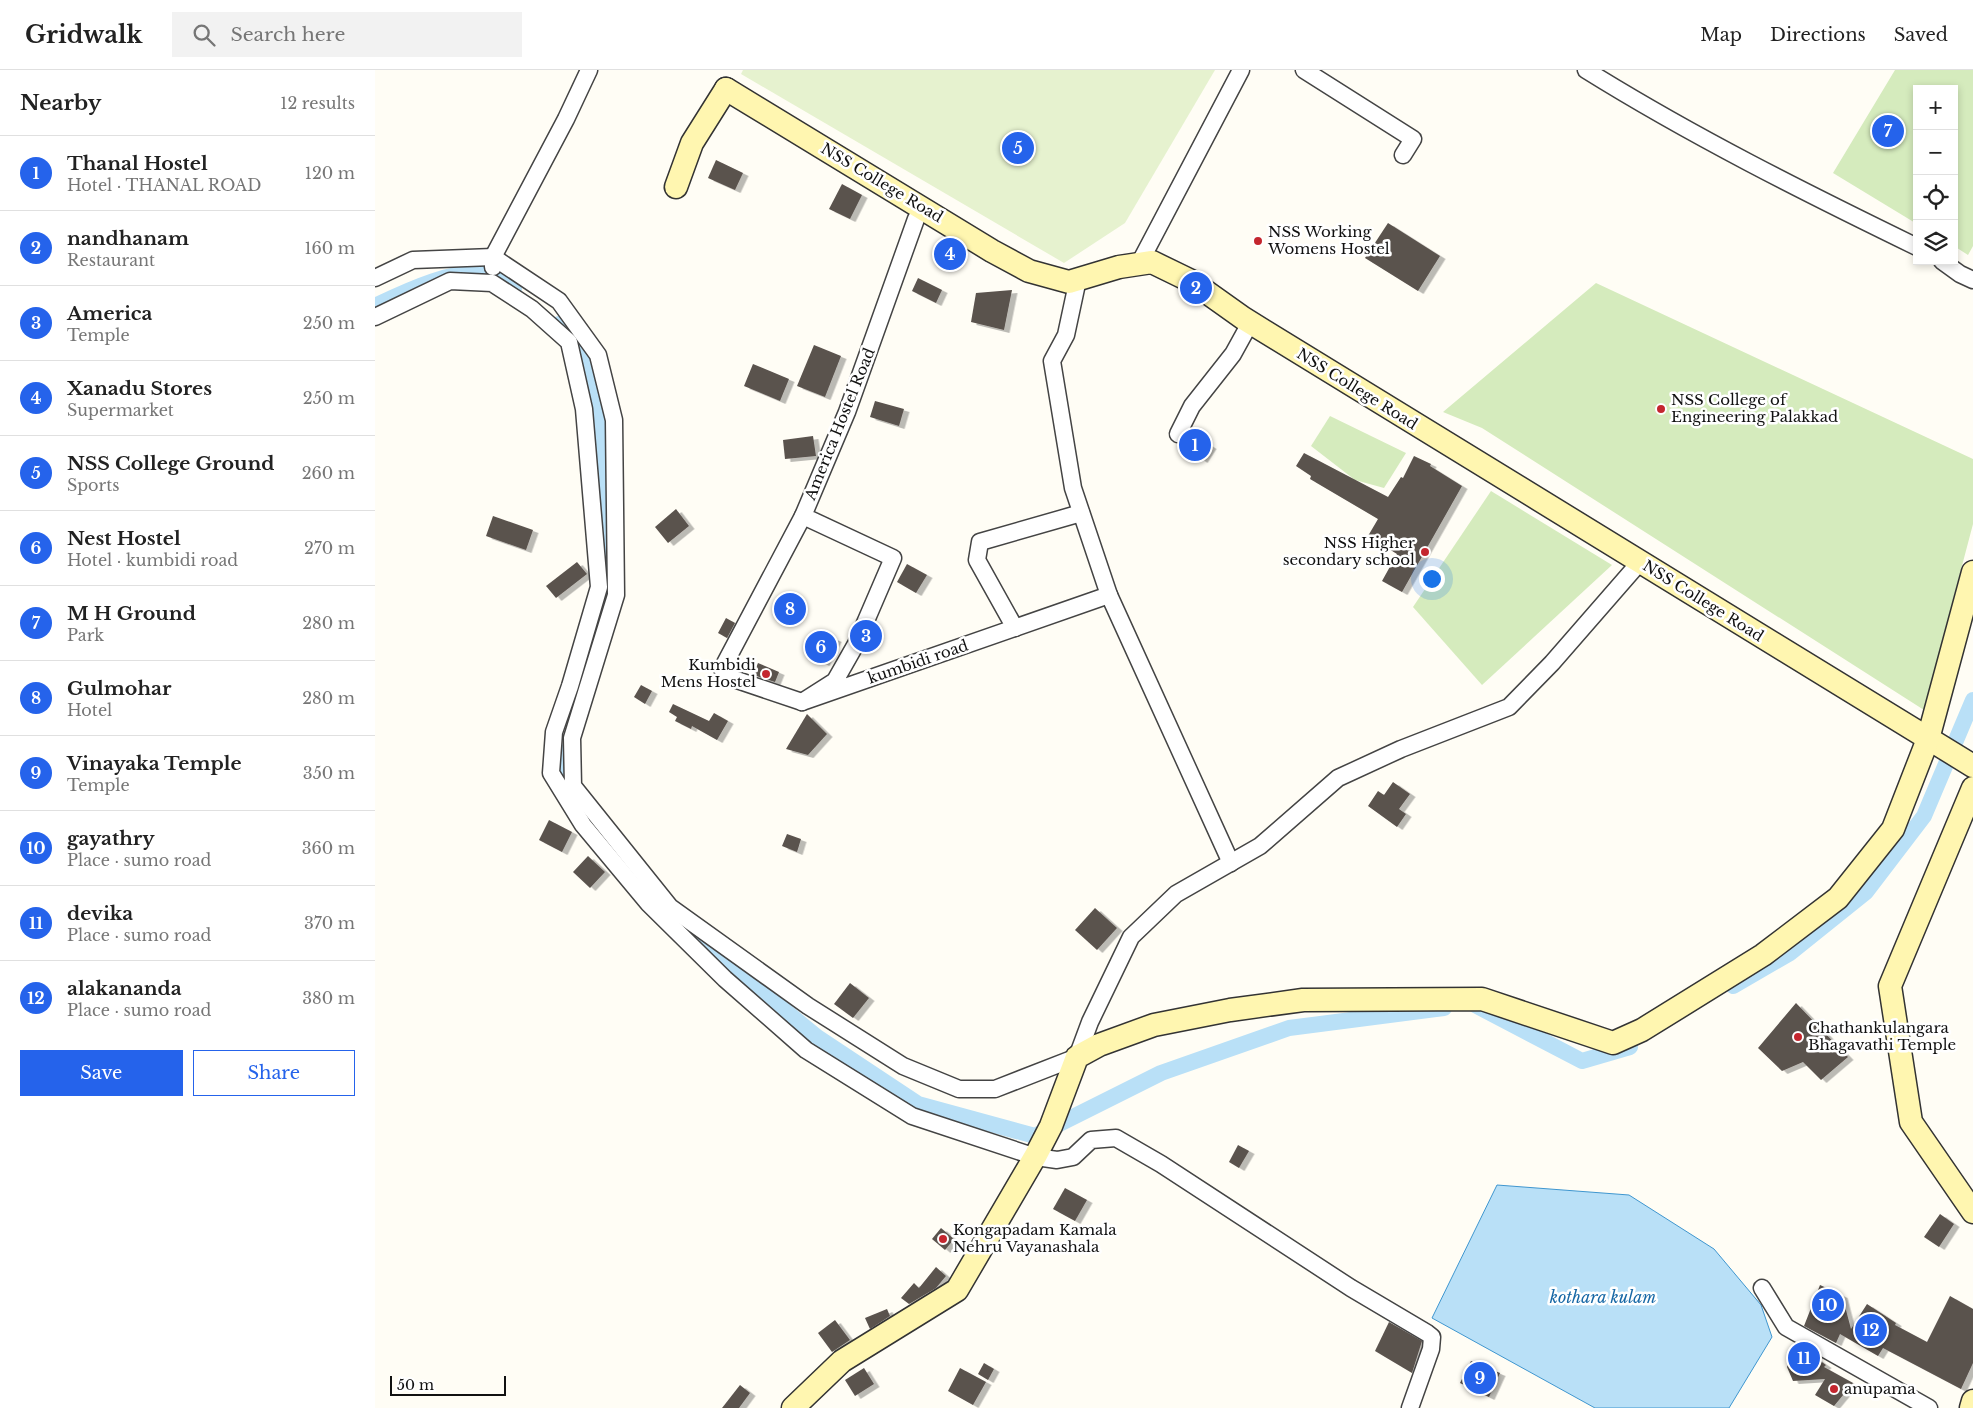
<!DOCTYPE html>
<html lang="en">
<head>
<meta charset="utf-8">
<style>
  :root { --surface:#fff; --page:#f2f2f2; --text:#222; --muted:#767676; --line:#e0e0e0; --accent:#2563eb }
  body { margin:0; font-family:"Libre Baskerville",serif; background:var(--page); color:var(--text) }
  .controls { position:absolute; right:15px; top:15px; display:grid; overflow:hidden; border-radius:0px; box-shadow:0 2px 8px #0003 }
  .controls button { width:45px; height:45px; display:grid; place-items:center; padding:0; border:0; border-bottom:1px solid var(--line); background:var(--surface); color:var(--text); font:25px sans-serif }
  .scale { position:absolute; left:15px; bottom:12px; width:116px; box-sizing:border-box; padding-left:5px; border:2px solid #111; border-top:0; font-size:14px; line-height:18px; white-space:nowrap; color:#111; -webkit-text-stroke:4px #fff; paint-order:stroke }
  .you { position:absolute; left:1056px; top:508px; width:18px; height:18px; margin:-12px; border:4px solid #fff; border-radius:50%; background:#1a73e8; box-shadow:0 0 0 8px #1a73e833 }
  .badge { display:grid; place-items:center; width:32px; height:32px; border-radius:50%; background:var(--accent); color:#fff; font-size:16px; font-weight:700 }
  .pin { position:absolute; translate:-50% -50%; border:2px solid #fff; box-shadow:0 1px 5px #0006 }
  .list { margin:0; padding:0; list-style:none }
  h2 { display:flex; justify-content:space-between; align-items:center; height:65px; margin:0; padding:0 20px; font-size:21px }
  h2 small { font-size:16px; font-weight:400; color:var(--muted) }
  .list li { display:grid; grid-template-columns:32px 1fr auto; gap:15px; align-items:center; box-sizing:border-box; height:75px; padding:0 20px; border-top:1px solid var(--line) }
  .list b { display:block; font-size:19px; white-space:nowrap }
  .list p { margin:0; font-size:16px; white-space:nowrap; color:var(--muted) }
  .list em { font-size:16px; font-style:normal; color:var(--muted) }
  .actions { display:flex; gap:10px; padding:15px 20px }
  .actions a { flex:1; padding:11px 0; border:1px solid var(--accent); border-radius:0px; text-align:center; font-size:18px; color:var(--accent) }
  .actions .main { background:var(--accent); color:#fff }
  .icon { flex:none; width:28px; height:28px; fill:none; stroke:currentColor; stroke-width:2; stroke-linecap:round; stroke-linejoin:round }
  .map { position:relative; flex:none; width:1598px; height:1338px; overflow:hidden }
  header { display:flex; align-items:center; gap:30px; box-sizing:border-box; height:70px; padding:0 25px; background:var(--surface); border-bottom:1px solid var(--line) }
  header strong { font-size:24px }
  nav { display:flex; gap:28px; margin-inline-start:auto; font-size:18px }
  .search { width:350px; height:45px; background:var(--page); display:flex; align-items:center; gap:12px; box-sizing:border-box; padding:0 18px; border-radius:0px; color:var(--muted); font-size:19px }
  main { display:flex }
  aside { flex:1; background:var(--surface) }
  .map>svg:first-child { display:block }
</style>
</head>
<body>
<header>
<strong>Gridwalk</strong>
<div class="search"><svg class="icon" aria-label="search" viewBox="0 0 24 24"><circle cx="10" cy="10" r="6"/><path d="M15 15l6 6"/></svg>Search here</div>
<nav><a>Map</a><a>Directions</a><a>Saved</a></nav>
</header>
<main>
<aside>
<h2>Nearby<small>12 results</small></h2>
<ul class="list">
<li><span class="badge">1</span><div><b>Thanal Hostel</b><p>Hotel · THANAL ROAD</p></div><em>120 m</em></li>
<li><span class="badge">2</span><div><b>nandhanam</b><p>Restaurant</p></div><em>160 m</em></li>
<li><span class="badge">3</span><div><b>America</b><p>Temple</p></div><em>250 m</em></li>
<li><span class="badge">4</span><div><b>Xanadu Stores</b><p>Supermarket</p></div><em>250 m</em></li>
<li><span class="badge">5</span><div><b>NSS College Ground</b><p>Sports</p></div><em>260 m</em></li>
<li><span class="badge">6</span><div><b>Nest Hostel</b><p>Hotel · kumbidi road</p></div><em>270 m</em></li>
<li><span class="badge">7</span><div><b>M H Ground</b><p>Park</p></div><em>280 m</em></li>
<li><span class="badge">8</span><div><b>Gulmohar</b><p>Hotel</p></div><em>280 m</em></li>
<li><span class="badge">9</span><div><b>Vinayaka Temple</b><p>Temple</p></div><em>350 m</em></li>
<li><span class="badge">10</span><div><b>gayathry</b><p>Place · sumo road</p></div><em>360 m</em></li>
<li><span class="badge">11</span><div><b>devika</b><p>Place · sumo road</p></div><em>370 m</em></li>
<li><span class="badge">12</span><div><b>alakananda</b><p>Place · sumo road</p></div><em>380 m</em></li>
</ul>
<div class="actions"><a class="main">Save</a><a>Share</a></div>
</aside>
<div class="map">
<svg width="1598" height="1338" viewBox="0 0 1598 1338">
  <defs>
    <filter id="shadow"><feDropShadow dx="5.5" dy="3" stdDeviation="0" flood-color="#0004"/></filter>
  </defs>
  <rect width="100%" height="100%" fill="#fffdf5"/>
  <g fill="#d5ebbd">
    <path d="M1520,0h78v176l-5,9 -14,-9v-157h-37v135l-84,-51z"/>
    <path d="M1221,213l377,176v65l-49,186 -442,-282 -39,-16z"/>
    <path d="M955,346l76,37 -22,35 -29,-8 -44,-34z"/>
    <path d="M1116,421l121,74 -130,120 -69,-78z"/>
  </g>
  <path fill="#e6f2cf" d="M368,0h472l-90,153 -61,40 -323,-189z"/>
  <path fill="#b9e0f7" stroke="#3f96cf" d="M1122,1115l132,10 85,54 47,56 11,32 -43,71h-134l-163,-90z"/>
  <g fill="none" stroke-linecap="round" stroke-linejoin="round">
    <g stroke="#b9e0f7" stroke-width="16">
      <path d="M0,236c29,-14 86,-41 117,-32 7,2 16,11 22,15"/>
      <path d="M184,254l24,21 13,59 7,135 6,49 -24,77 -5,28"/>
      <path d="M194,679l-6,30 10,17"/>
      <path d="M300,847l12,13 130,107 101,67 117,32 126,-63 128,-45 155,-20"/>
      <path d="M1358,916l57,-33 76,-61 58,-76 49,-116"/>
      <path d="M1100,935l107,56 48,-14"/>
    </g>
  </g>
  <g fill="#5a524d" filter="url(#shadow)">
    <path d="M341,90l27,13 -8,17 -27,-12z"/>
    <path d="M467,114l20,11 -12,24 -21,-10z"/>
    <path d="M1013,153l52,33 -22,35 -53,-33z"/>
    <path d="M543,208l24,12 -6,13 -24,-12z"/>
    <path d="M637,220l-8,40 -33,-8 5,-29z"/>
    <path d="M439,275l27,11 -16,41 -28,-11z"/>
    <path d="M378,294l36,15 -9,22 -36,-15z"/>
    <path d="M500,331l29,8 -5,17 -29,-9z"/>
    <path d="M815,362l21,14 -9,14 -22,-16 7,-5z"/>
    <path d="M438,366l3,20 -31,3 -2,-19z"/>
    <path d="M929,383l84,44 13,-20 2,1 11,-22 17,8 -1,2 32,20 -60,106 -20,-11 15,-27 -29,-18 10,-17 -68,-40 1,-3 -15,-10z"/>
    <path d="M301,439l13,17 -21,17 -13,-16z"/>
    <path d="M118,446l40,14 -7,20 -40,-14z"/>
    <path d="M202,492l10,12 -31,24 -10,-12z"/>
    <path d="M532,494l20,11 -11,18 -19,-11z"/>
    <path d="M351,548l9,5 -8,15 -9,-5z"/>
    <path d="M444,561l17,8 -12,24 -17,-8z"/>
    <path d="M383,593l21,9 -4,10 -22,-7z"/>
    <path d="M266,615l11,6 -7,13 -11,-7z"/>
    <path d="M298,634l36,17 5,-8 14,8 -11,19 -25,-14 -1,3 -16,-8 2,-4 -8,-5z"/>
    <path d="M432,644l20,20 -19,21 -22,-6z"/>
    <path d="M1018,712l17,12 -11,15 7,5 -9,13 -29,-21 10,-15 6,4z"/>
    <path d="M174,750l23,12 -10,20 -23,-12z"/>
    <path d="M412,764l14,5 -4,13 -15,-6z"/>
    <path d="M213,786l17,16 -15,16 -17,-16z"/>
    <path d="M720,838l22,20 -20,22 -22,-20z"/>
    <path d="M475,913l19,15 -16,20 -19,-14z"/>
    <path d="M1421,933l52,54 -27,23 -18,-18 -21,9 -24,-23z"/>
    <path d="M863,1075l11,6 -10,17 -10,-6z"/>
    <path d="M690,1118l22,12 -12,21 -22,-12z"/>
    <path d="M1565,1144l14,10 -15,23 -15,-10z"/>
    <path d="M566,1158l13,11 -9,11 -13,-11z"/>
    <path d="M561,1197l10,9 -10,12 -27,16 -8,-6 13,-15 5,5z"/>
    <path d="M1445,1215l22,10 9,34 16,-25 29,19 -1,2 32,17 23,-46 23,13v54l-12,26 -78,-41 -5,8 -38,-22 -4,9 -32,-17z"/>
    <path d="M512,1239l3,7 -20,13 -5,-11z"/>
    <path d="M460,1250l15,20 -18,12 -14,-19z"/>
    <path d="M1014,1252l33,19 -10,32 -37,-22z"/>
    <path d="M1424,1276l27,19 -2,2 29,16 -19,23 -19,-11 10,-16 -32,2 -6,-14 7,-16z"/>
    <path d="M1096,1291l29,12 -11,24 -29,-14z"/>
    <path d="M609,1293l10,6 -6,11 -10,-6z"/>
    <path d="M489,1298l10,16 -19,12 -10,-16z"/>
    <path d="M585,1298l26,14 -13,23 -25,-14z"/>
    <path d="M365,1315l10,8 -11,15h-17z"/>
  </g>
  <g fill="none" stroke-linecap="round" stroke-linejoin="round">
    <defs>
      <g id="street">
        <path d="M929,0l109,69 -10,16"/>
        <path d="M1211,0c106,66 218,122 331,177"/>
        <path d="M547,137l-6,12 -69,193 -44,104 90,42 -37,86 -21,37 -33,21 307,-107"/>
        <path d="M1567,191l18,13 13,6"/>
        <path d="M764,194l102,-194"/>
        <path d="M118,197v-10l73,-138 23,-49"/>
        <path d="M0,208l38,-18 80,-3 66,44 39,54 16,65 2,175 -44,143 1,48 97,121 138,99 95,60 56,23h36l82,-32 13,-35 41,-85 45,-43 84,-48 78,-68 63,-29 108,-42 43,-44 88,-101"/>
        <path d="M703,209l-12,56 -14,26 21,127 36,107 122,268"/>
        <path d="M0,247l75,-36 42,2 40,26 37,33 15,67 15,178 -29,99 -16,46 -3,41 32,52 65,78 77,76 81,71 106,66 124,41 21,3 16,-3 18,-17 25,-2 45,26 190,124 76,45 5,4 -1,12 -21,59"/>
        <path d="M803,364l14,-28 41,-52 16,-29 -9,-8"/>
        <path d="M640,558l-38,-68 3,-18 101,-29"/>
        <path d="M427,632l-74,-25 -6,-8 81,-153"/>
        <path d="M1387,1218l24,39 143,81"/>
      </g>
      <g id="secondary">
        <path d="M351,19l266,162 37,20 40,11 50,-15 33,-5 39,19 52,37 730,448"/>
        <path d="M301,117l16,-44 34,-54"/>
        <path d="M1598,718l-83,198 21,136 62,90"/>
        <path d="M418,1338l49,-47 115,-71 79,-135 15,-29 26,-69 22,-12 55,-20 76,-15 73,-10 179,-1 131,44 29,-13 121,-75 75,-57 55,-69 35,-90 45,-167"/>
        <path d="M1596,1338l2,-7"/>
      </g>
    </defs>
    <use href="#street" stroke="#444" stroke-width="19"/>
    <use href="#secondary" stroke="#333" stroke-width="25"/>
    <use href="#street" stroke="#fff" stroke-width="16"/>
    <use href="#secondary" stroke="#fff6b0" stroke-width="22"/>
  </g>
  <g fill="#c4262e" stroke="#fff" stroke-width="2">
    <circle cx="883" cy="171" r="5"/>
    <circle cx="1286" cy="339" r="5"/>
    <circle cx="1050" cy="482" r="5"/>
    <circle cx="391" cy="604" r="5"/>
    <circle cx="1423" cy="967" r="5"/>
    <circle cx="568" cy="1169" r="5"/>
    <circle cx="1459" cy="1319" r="5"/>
  </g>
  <g text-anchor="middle" stroke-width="5" stroke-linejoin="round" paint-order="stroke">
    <g font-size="15" fill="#111" stroke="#fff">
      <text transform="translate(507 113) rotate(31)" y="5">NSS College Road</text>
      <text transform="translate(982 319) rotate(32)" y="5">NSS College Road</text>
      <text transform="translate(465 354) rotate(-68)" y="5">America Hostel Road</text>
      <text transform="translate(1328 531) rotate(32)" y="5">NSS College Road</text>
      <text transform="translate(543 592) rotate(-19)" y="5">kumbidi road</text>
    </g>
    <g font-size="15" fill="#111" stroke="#fff" text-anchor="start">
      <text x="893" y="167">NSS Working<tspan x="893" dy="17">Womens Hostel</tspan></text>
      <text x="1296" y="335">NSS College of<tspan x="1296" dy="17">Engineering Palakkad</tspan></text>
      <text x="1040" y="478" text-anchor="end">NSS Higher<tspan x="1040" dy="17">secondary school</tspan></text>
      <text x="381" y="600" text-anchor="end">Kumbidi<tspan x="381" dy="17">Mens Hostel</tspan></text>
      <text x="1433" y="963">Chathankulangara<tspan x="1433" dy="17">Bhagavathi Temple</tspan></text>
      <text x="578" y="1165">Kongapadam Kamala<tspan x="578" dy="17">Nehru Vayanashala</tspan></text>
      <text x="1469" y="1324">anupama</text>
    </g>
    <g font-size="16" font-style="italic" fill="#1768a6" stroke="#fff">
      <text x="1228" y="1233">kothara kulam</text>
    </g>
  </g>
</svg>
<div class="controls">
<button>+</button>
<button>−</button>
<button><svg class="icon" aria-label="locate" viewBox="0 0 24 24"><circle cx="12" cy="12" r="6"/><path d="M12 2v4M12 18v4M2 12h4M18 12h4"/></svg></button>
<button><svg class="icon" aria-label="layers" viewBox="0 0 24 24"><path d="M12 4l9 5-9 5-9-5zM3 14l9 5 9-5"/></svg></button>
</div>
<div class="scale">50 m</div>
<div class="you"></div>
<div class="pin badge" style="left:820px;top:375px">1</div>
<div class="pin badge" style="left:821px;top:218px">2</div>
<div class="pin badge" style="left:491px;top:566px">3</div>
<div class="pin badge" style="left:575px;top:184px">4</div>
<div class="pin badge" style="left:643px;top:78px">5</div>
<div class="pin badge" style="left:446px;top:577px">6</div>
<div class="pin badge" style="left:1513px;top:61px">7</div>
<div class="pin badge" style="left:415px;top:539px">8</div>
<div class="pin badge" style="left:1105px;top:1308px">9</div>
<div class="pin badge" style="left:1453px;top:1235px">10</div>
<div class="pin badge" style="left:1429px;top:1288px">11</div>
<div class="pin badge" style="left:1496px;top:1260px">12</div>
</div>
</main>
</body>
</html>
